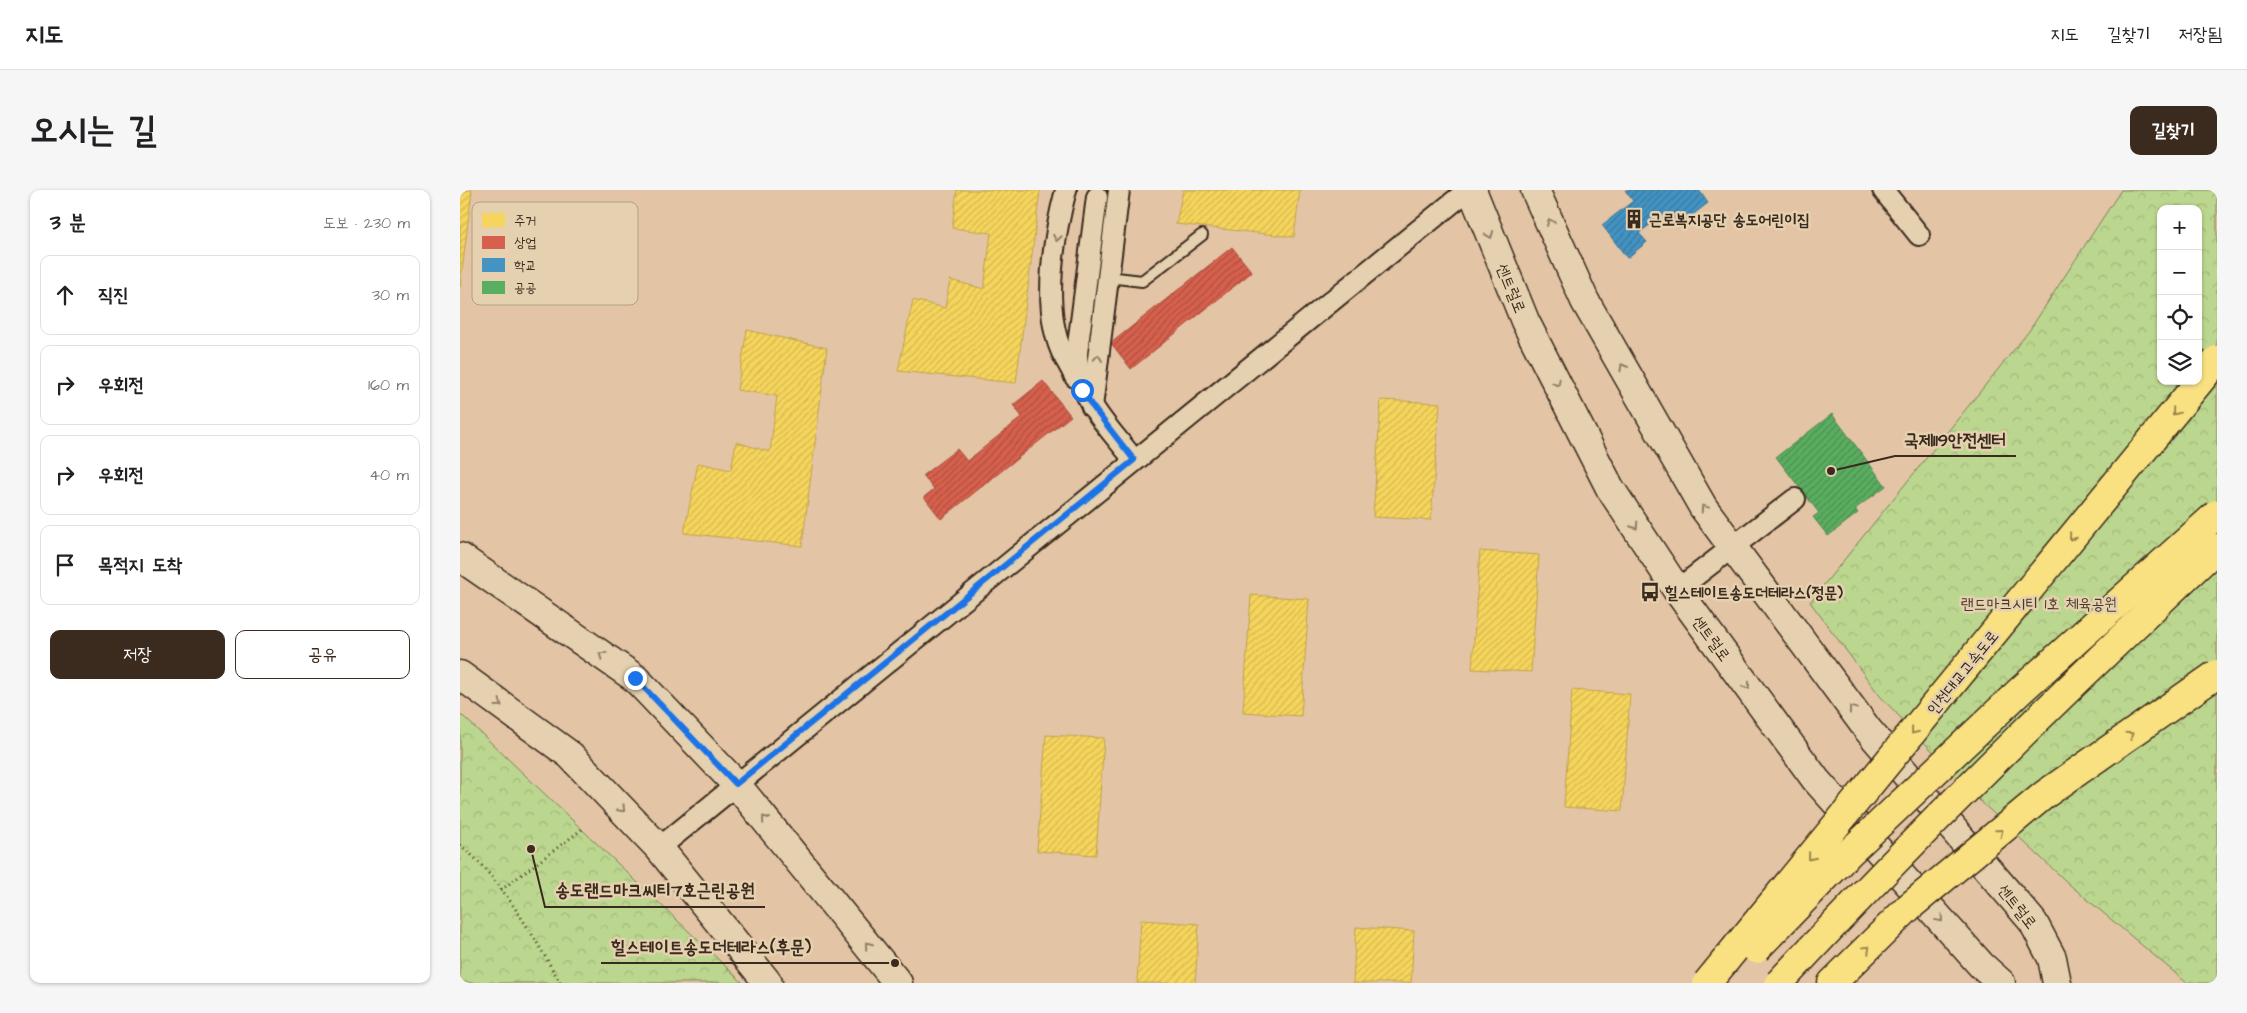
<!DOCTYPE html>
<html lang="ko">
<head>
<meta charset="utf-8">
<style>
  :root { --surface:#fff; --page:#f6f6f6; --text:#202124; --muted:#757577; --line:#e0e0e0; --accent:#3b2a1e }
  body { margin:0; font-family:"Architects Daughter","Poor Story",sans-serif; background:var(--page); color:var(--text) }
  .controls { position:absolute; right:15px; top:15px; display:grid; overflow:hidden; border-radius:10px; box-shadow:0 1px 4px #0004 }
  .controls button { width:45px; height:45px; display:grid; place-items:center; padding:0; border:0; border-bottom:1px solid var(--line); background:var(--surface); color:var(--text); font:25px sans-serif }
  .stop { position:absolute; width:15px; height:15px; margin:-11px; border:4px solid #1a73e8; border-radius:50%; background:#fff }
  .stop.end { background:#1a73e8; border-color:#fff; box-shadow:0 1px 5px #0008 }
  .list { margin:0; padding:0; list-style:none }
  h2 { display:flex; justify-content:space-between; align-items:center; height:65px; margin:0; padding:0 20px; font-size:21px }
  h2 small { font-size:16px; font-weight:400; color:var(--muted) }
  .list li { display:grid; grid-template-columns:32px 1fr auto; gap:15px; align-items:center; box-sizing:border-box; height:80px; margin:0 10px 10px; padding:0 10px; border:1px solid var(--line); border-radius:10px }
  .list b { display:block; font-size:19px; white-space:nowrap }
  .list em { font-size:16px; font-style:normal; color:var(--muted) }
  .actions { display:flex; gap:10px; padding:15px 20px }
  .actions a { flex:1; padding:11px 0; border:1px solid var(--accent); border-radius:10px; text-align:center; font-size:18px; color:var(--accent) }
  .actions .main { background:var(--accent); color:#fff }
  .icon { flex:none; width:28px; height:28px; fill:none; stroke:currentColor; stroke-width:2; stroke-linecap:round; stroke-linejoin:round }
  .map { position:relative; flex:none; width:1757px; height:793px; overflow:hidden; border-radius:10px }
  header { display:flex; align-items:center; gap:30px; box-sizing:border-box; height:70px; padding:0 25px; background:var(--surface); border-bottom:1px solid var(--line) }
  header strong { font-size:24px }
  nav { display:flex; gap:28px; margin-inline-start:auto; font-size:18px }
  .intro { display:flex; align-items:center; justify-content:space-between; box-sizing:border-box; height:120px; padding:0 30px }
  h1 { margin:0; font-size:35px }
  .button { padding:12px 22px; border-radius:10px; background:var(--accent); color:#fff; font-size:18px; font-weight:700 }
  main { display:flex; gap:30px; padding:0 30px }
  aside { flex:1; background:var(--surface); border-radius:10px; box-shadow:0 1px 4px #0004 }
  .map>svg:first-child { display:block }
</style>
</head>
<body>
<header>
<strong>지도</strong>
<nav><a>지도</a><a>길찾기</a><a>저장됨</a></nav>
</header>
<div class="intro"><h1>오시는 길</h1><a class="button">길찾기</a></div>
<main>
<aside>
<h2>3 분<small>도보 · 230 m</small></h2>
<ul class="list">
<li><svg class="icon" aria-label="ahead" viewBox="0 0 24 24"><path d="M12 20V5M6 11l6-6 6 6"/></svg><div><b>직진</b></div><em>30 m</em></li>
<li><svg class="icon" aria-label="right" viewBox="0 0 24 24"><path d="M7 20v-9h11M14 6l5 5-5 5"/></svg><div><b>우회전</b></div><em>160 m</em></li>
<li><svg class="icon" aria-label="right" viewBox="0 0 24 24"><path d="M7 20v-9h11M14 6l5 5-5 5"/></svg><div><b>우회전</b></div><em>40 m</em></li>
<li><svg class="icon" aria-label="arrive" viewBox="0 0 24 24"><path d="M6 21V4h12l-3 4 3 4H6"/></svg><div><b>목적지 도착</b></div></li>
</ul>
<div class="actions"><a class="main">저장</a><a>공유</a></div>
</aside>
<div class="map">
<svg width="1757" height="793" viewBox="0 0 1757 793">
  <defs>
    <pattern id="park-crowns" width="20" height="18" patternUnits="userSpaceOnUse" patternTransform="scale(1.25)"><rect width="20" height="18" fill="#bbd68e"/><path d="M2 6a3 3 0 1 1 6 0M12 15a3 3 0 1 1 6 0" fill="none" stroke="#a2b87a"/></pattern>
    <pattern id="homes-hatch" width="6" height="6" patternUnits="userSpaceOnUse" patternTransform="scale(1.25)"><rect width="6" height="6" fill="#f6d55c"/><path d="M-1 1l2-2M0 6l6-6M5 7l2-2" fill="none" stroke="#d4b750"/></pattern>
    <pattern id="shops-hatch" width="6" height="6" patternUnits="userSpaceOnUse" patternTransform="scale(1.25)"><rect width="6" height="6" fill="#d6604d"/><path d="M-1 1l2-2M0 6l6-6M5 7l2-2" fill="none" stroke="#af4f3f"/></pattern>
    <pattern id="schools-hatch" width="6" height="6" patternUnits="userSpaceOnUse" patternTransform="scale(1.25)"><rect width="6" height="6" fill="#4393c3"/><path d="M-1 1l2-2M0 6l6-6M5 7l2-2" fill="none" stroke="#39789e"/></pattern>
    <pattern id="public-hatch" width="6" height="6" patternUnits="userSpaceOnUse" patternTransform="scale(1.25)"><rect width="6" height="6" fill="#5aae61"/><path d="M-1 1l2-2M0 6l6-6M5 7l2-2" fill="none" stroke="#4c8e4f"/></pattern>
  </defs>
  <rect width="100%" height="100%" fill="#e3c5a6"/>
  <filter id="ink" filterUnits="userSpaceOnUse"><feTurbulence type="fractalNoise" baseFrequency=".02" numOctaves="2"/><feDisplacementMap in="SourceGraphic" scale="10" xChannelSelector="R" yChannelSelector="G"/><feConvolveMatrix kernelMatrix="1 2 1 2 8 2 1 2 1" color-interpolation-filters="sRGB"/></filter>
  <g filter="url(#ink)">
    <g fill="url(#park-crowns)" stroke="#7b8056" fill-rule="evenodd">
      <path d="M1661,0h96v793h-30l-117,-98 -94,-88 -96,-101 -70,-94 219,-271zM1701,19h37v172h-37z"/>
      <path d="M0,525l4,2 279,266h-283z"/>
    </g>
    <g fill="url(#homes-hatch)" stroke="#bea249">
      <path d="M0,0h12l-12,97z"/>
      <path d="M497,0h83l-24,193 -118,-12 15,-71 32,8 5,-28 34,9 7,-56 -39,-5z"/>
      <path d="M723,0h117l-6,47 -118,-13z"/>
      <path d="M287,140l80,18 -25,198 -118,-13 14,-70 33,7 5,-28 34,10 7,-56 -40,-6z"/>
      <path d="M921,210l59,3 -9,117 -58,-3z"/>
      <path d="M1020,361l59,4 -8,117 -59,-3z"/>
      <path d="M791,405l58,4 -8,117 -58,-4z"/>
      <path d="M1112,500l58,4 -8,117 -58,-4z"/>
      <path d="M586,545l58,3 -8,117 -59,-4z"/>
      <path d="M681,730l58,4 -4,59h-58z"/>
      <path d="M896,737l58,4 -3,52h-58z"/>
    </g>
    <g fill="url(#shops-hatch)" stroke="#a8503f">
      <path d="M772,57l20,25 -121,97 -20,-26z"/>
      <path d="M583,191l28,35 -130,103 -17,-22 10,-8 -11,-14 34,-26 10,12 55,-44 -9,-12z"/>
    </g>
    <path fill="url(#schools-hatch)" stroke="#417492" d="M1165,0h74l9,13 -31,24 -12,-14 -26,20 8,9 -20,16 -25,-33 31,-24z"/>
    <path fill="url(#public-hatch)" stroke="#51864d" d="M1372,224l54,72 -31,23 3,4 -30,23 -15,-19 6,-4 -43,-56z"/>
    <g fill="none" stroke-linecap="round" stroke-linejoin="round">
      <defs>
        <path id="lane" d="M648,87l34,4 60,-46"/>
        <g id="street">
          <path d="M606,0c-12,45 -24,115 -5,160 4,9 10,18 14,27"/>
          <path d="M1423,0l36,45"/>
          <path d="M637,7l-20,156c-1,45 31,73 57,107"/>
          <path d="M632,217l27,-217"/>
          <path d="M1217,400l118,-91"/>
          <path d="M199,658l809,-658"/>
        </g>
        <g id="secondary">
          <path d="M1012,0l53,131 85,167 67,102 139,190 166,186 19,17"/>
          <path d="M1075,0l50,111 118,206 165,223 165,192 19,36 5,25"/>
          <path d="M0,367l175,121 101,106 162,199"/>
          <path d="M0,485l110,80 89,93 109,135"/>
        </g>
        <path id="highway" d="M1372,793l77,-76"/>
      </defs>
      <use href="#lane" stroke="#3b2a1e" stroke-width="14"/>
      <use href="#street" stroke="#3b2a1e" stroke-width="24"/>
      <use href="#secondary" stroke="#3b2a1e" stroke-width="31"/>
      <use href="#highway" stroke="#3b2a1e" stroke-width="31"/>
      <g stroke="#3b2a1e" stroke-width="3" stroke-dasharray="1 4" stroke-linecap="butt">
        <path d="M0,655c39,31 76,94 100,138"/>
        <path d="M41,700l84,-63"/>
      </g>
      <use href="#lane" stroke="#e5d1af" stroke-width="10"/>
      <use href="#street" stroke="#e5d1af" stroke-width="20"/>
      <use href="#secondary" stroke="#e5d1af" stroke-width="28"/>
      <use href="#highway" stroke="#f9e181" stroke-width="28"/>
      <defs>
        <g id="highway-bridge">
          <path d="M1449,717l135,-112 173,-121"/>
          <path d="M1296,759l94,-97 171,-162 196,-176"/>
          <path d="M1247,793l510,-623"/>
          <path d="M1319,793c140,-151 288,-295 438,-435"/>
        </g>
      </defs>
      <use href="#highway-bridge" stroke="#3b2a1e" stroke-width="31" stroke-linecap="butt"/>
      <use href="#highway-bridge" stroke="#f9e181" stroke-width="28"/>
    </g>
    <defs><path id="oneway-chevron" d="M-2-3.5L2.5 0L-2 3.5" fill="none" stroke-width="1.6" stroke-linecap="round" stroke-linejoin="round" transform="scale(1.25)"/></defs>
    <g stroke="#907e66">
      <use href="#oneway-chevron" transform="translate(1090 32) rotate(-114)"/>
      <use href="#oneway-chevron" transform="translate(1030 45) rotate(68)"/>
      <use href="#oneway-chevron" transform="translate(597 48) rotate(99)"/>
      <use href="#oneway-chevron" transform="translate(638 168) rotate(-83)"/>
      <use href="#oneway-chevron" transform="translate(1163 177) rotate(-120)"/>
      <use href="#oneway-chevron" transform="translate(1097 193) rotate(63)"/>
      <use href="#oneway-chevron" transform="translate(1244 318) rotate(-124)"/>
      <use href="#oneway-chevron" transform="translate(1175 336) rotate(57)"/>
      <use href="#oneway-chevron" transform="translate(142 465) rotate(-145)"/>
      <use href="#oneway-chevron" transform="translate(1287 496) rotate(54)"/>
      <use href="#oneway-chevron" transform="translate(39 514) rotate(36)"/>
      <use href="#oneway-chevron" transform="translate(1392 519) rotate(-126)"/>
      <use href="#oneway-chevron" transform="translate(162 619) rotate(47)"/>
      <use href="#oneway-chevron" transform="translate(305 629) rotate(-129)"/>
      <use href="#oneway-chevron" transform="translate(1480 729) rotate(48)"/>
      <use href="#oneway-chevron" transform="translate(408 755) rotate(-129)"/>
    </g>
    <g stroke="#9a8650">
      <use href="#oneway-chevron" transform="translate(1715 222) rotate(129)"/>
      <use href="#oneway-chevron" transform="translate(1612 347) rotate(129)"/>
      <use href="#oneway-chevron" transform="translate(1454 541) rotate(129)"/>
      <use href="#oneway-chevron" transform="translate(1670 545) rotate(-35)"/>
      <use href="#oneway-chevron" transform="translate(1540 642) rotate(-40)"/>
      <use href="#oneway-chevron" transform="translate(1351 667) rotate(129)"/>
      <use href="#oneway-chevron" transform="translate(1407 759) rotate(-44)"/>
    </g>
  </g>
  <g fill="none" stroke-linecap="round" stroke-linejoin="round" filter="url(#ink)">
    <path stroke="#1a73e8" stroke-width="6" d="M175,488l101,106 398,-324 -42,-54 -10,-16"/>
  </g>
  <defs>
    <symbol id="building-bare" viewBox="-9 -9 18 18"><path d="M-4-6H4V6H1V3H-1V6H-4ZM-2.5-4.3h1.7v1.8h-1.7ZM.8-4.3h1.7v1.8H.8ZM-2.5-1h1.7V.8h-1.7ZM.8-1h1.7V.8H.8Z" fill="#3b2a1e" stroke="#e5d1af" stroke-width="2.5" paint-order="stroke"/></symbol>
    <symbol id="bus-bare" viewBox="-9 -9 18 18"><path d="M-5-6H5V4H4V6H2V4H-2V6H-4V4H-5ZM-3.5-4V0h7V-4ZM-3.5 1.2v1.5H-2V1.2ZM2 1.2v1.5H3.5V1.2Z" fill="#3b2a1e" stroke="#e5d1af" stroke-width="2.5" paint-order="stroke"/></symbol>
  </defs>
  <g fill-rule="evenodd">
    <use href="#building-bare" x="1160" y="15" width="28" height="28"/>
    <use href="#bus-bare" x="1176" y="388" width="28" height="28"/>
  </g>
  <g text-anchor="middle" stroke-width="5" stroke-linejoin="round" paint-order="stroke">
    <g font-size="16" font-weight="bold" fill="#3b2a1e" stroke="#e5d1af" text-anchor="start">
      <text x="1189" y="35">근로복지공단 송도어린이집</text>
      <text x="1205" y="408">힐스테이트송도더테라스(정문)</text>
    </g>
    <g font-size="16" fill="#3b2a1e" stroke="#e5d1af">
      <text transform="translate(1052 98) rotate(68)" y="6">센트럴로</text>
      <text transform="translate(1252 448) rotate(54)" y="6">센트럴로</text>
      <text transform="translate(1502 482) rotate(-51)" y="6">인천대교고속도로</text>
      <text transform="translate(1558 716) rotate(52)" y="6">센트럴로</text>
    </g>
    <g font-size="16" fill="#483b29" stroke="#e5d1af">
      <text x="1579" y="419">랜드마크시티 1호 체육공원</text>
    </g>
  </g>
  <rect x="12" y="12" width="166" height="103" rx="8" fill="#e5d1af" stroke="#b29f84" stroke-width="1"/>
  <rect x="22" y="23" width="23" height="14" fill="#f6d55c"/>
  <rect x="22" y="46" width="23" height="13" fill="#d6604d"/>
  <rect x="22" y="68" width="23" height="14" fill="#4393c3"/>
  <rect x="22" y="91" width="23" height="13" fill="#5aae61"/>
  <g font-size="14" fill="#3b2a1e">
    <text x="54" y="35">주거</text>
    <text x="54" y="57">상업</text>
    <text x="54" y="80">학교</text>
    <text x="54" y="102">공공</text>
  </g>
  <path fill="none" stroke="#3b2a1e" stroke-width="2" d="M1371 281L1435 266H1556M71 659L85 717H305M435 773L361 773H141"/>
  <g fill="#3b2a1e" stroke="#e5d1af" stroke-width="2">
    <circle cx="1371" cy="281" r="5"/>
    <circle cx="71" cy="659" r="5"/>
    <circle cx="435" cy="773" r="5"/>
  </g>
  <g font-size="18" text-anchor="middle" font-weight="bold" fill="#3b2a1e" stroke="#e5d1af" stroke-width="5" stroke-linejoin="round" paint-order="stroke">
    <text x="1495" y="256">국제119안전센터</text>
    <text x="195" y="706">송도랜드마크씨티7호근린공원</text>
    <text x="251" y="763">힐스테이트송도더테라스(후문)</text>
  </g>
</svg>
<div class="controls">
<button>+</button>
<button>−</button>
<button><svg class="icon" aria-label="locate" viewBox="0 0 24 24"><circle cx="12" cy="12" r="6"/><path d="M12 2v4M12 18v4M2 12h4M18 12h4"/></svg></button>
<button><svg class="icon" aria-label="layers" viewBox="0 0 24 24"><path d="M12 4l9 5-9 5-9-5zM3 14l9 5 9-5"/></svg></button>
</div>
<div class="stop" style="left:622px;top:200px"></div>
<div class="stop end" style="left:175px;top:488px"></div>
</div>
</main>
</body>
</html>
